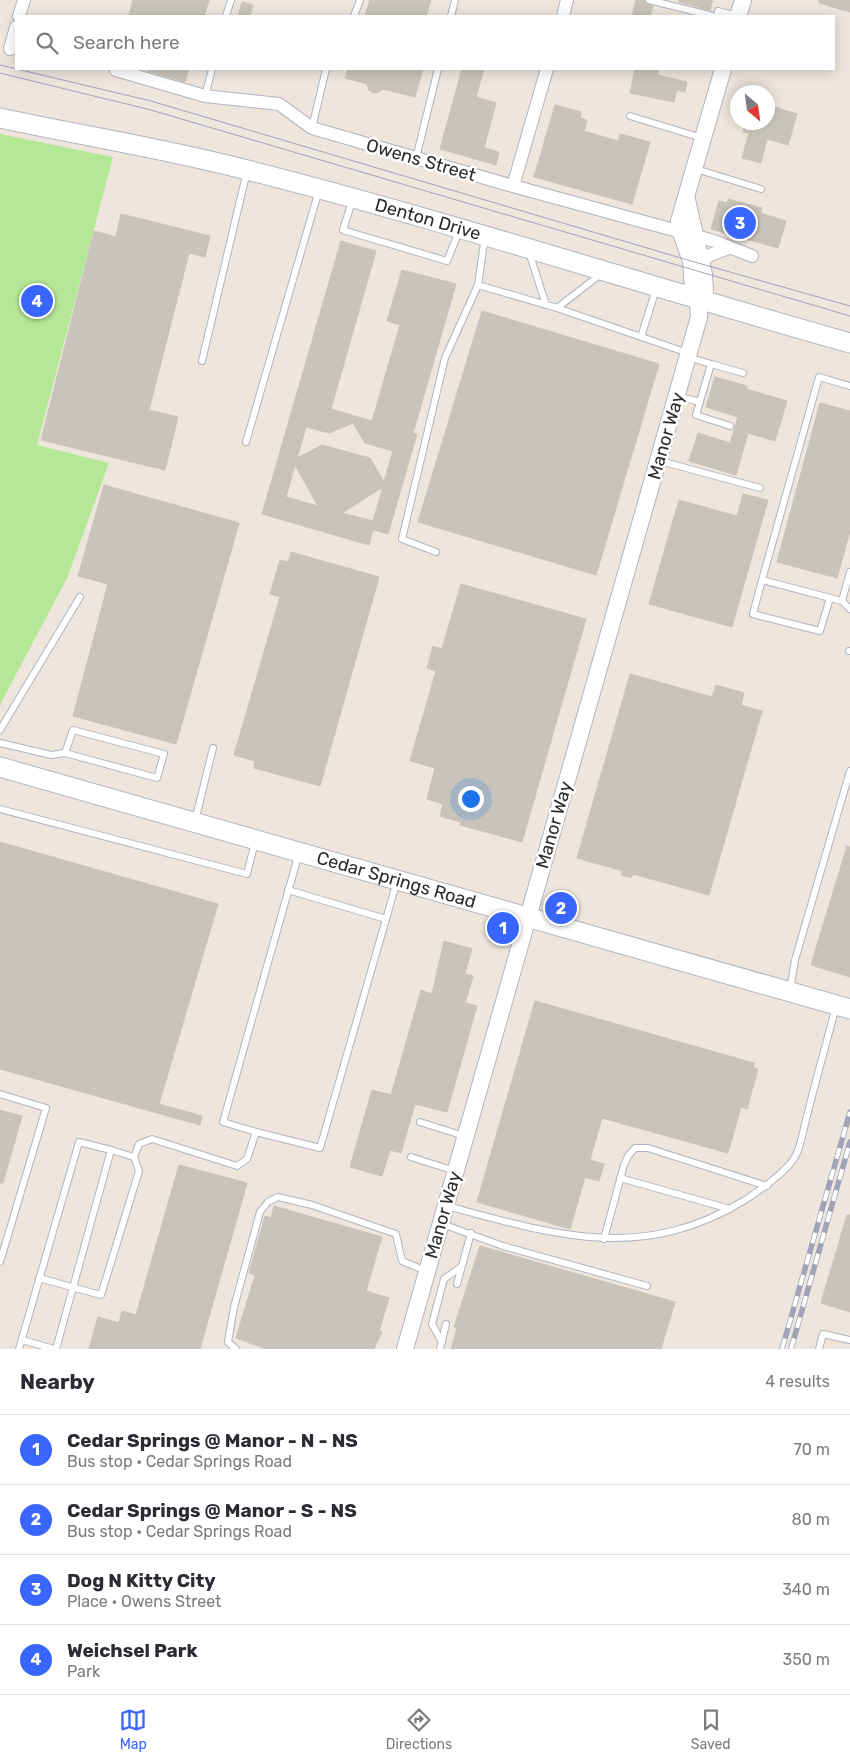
<!DOCTYPE html>
<html lang="en">
<head>
<meta charset="utf-8">
<style>
  :root { --surface:#fff; --page:#f2f2f3; --text:#2b2b33; --muted:#7c7c81; --line:#e1e1e2; --accent:#3966ff }
  body { margin:0; font-family:Rubik,sans-serif; background:var(--page); color:var(--text) }
  .compass { position:absolute; left:730px; top:85px; width:45px; height:45px; border-radius:50%; background:var(--surface); box-shadow:0 2px 12px #0003; rotate:151deg }
  .you { position:absolute; left:470px; top:798px; width:18px; height:18px; margin:-12px; border:4px solid #fff; border-radius:50%; background:#1a73e8; box-shadow:0 0 0 8px #1a73e833 }
  .badge { display:grid; place-items:center; width:32px; height:32px; border-radius:50%; background:var(--accent); color:#fff; font-size:16px; font-weight:700 }
  .pin { position:absolute; translate:-50% -50%; border:2px solid #fff; box-shadow:0 1px 5px #0006 }
  .list { margin:0; padding:0; list-style:none }
  h2 { display:flex; justify-content:space-between; align-items:center; height:65px; margin:0; padding:0 20px; font-size:21px }
  h2 small { font-size:16px; font-weight:400; color:var(--muted) }
  .list li { display:grid; grid-template-columns:32px 1fr auto; gap:15px; align-items:center; box-sizing:border-box; height:70px; padding:0 20px; border-top:1px solid var(--line) }
  .list b { display:block; font-size:19px; white-space:nowrap }
  .list p { margin:0; font-size:16px; white-space:nowrap; color:var(--muted) }
  .list em { font-size:16px; font-style:normal; color:var(--muted) }
  .icon { flex:none; width:28px; height:28px; fill:none; stroke:currentColor; stroke-width:2; stroke-linecap:round; stroke-linejoin:round }
  .map { position:relative; flex:none; width:850px; height:1349px; overflow:hidden }
  .search { position:absolute; background:var(--surface); box-shadow:0 2px 12px #0003; left:15px; right:15px; top:15px; height:55px; display:flex; align-items:center; gap:12px; box-sizing:border-box; padding:0 18px; border-radius:0px; color:var(--muted); font-size:19px }
  .sheet { height:345px; background:var(--surface) }
  nav { display:flex; justify-content:space-around; align-items:center; box-sizing:border-box; height:70px; border-top:1px solid var(--line); background:var(--surface); font-size:14px; color:var(--muted) }
  nav a { display:grid; justify-items:center; gap:2px }
  nav .on { color:var(--accent) }
  .map>svg:first-child { display:block }
</style>
</head>
<body>
<div class="map">
<svg width="850" height="1349" viewBox="0 0 850 1349">
  <rect width="100%" height="100%" fill="#eee6dd"/>
  <path fill="#b5e896" d="M0,134l113,23 -76,288 72,18 -41,113 -68,129z"/>
  <g fill="#c9c4bb" stroke="#cac2b6" fill-rule="evenodd">
    <path d="M133,0h76l-5,16h-75z"/>
    <path d="M370,0h61l-5,16h-61z"/>
    <path d="M636,0h8l2,4 7,2 -3,10h-18z"/>
    <path d="M679,0h34l-3,10 -31,-8z"/>
    <path d="M819,0h31v12l-31,-9z"/>
    <path d="M242,2l11,3 -3,11h-12z"/>
    <path d="M148,69h41l-4,13 -37,-11z"/>
    <path d="M348,69h75l-8,28 -32,-8 -4,3 -6,1 -4,-3 -2,-6 -22,-6z"/>
    <path d="M462,69h22l-8,28 20,6 -12,45 15,4 -3,13 -56,-16z"/>
    <path d="M635,69h24l-2,6 30,7 -2,10 -8,-2 -3,12 -44,-9z"/>
    <path d="M555,105l26,7 -1,6 7,2 -3,11 34,10 2,-7 30,8 -18,62 -98,-27z"/>
    <path d="M768,105l29,9 -9,31 -21,-6 -6,24 -19,-5 7,-25 -6,-1 3,-10h22z"/>
    <path d="M728,199l34,9 -1,5 25,8 -8,27 -67,-19 8,-28 8,2z"/>
    <path d="M121,214l89,22 -5,21 -16,-4 -40,157 29,7 -13,53 -124,-30 53,-209 22,6z"/>
    <path d="M341,241l35,10 -45,158 41,12 28,-96 -13,-4 15,-51 54,14 -43,149 4,1 -29,100 -15,-4 -4,15 -107,-31zM353,423l12,20 28,8 -9,31 -14,-24 -48,-13 -25,13 9,-31 23,6zM295,465l23,41 -32,-9zM383,487l-10,34 -31,-8z"/>
    <path d="M482,311l177,53 -63,211 -178,-53z"/>
    <path d="M715,377l32,9 -1,3 41,12 -12,40 -27,-8 -12,42 -47,-14 9,-28 32,10 8,-26 -32,-10z"/>
    <path d="M820,403l30,8v120l-13,47 -60,-16z"/>
    <path d="M104,485l135,38 -63,221 -103,-28 35,-132 -30,-8z"/>
    <path d="M743,494l25,6 -36,127 -83,-23 30,-104 58,16z"/>
    <path d="M291,552l88,25 -59,209 -66,-18 1,-7 -21,-6 46,-158 -10,-3 10,-34 8,2z"/>
    <path d="M461,584l125,35 -64,223 -62,-17 1,-3 -21,-6 3,-12 -16,-5 8,-31 -25,-7 26,-90 -9,-3 6,-22 9,3z"/>
    <path d="M630,674l82,23 4,-12 28,8 -3,12 21,6 -53,184 -76,-21 -2,4 -10,-3 2,-4 -46,-13z"/>
    <path d="M0,842l218,62 -59,200 43,12 -2,9 -200,-56z"/>
    <path d="M847,846l3,1v130l-39,-12z"/>
    <path d="M444,941l28,8 -7,25 8,2 -8,27 12,3 -30,106 -32,-8 -14,49 -11,-3 -8,26 -32,-9 22,-77 19,5 30,-105 11,4z"/>
    <path d="M535,1001l219,62 -1,4 5,2 -11,40 -6,-2 -13,46 -126,-35 -12,42 14,4 -5,17 -14,-4 -15,52 -93,-27z"/>
    <path d="M0,1110l22,6 -19,67h-3z"/>
    <path d="M179,1165l68,18 -47,166h-111l9,-32 21,6 3,-12 14,4z"/>
    <path d="M274,1206l108,31 -16,54 23,7 -10,33 3,1 -8,17h-108l-30,-11 19,-63 -6,-2 16,-57 6,2z"/>
    <path d="M847,1215h3v97l-29,-9z"/>
    <path d="M480,1246l195,56 -14,47h-210l6,-21 -3,-1z"/>
  </g>
  <g fill="none" stroke-linecap="round" stroke-linejoin="round">
    <defs>
      <g id="service">
        <path d="M649,0l64,16"/>
        <path d="M226,16l5,-16"/>
        <path d="M354,16l6,-16"/>
        <path d="M451,16l4,-16"/>
        <path d="M717,16l1,-5 18,5"/>
        <path d="M205,96l7,-27"/>
        <path d="M630,116l72,22"/>
        <path d="M312,128l14,-59"/>
        <path d="M416,158l22,-89"/>
        <path d="M696,169l65,20"/>
        <path d="M352,201l-9,29 104,31 13,-32"/>
        <path d="M529,252l17,53"/>
        <path d="M478,285l79,23 131,45"/>
        <path d="M557,308l44,-34"/>
        <path d="M641,337l15,-48"/>
        <path d="M688,357l23,7"/>
        <path d="M202,361l45,-190"/>
        <path d="M850,386l-31,-9 -57,203 80,21 8,8"/>
        <path d="M677,396l23,6"/>
        <path d="M730,426l-34,-11 15,-51 32,9"/>
        <path d="M246,442l73,-252"/>
        <path d="M660,461l100,27"/>
        <path d="M436,552l-34,-13 43,-181 33,-73 7,-49"/>
        <path d="M762,580l-9,34 67,17 10,-33"/>
        <path d="M842,601l8,-29"/>
        <path d="M849,651h1"/>
        <path d="M0,730l80,-133"/>
        <path d="M0,743l51,12 14,-2 92,25 7,-24 -91,-24 -8,23"/>
        <path d="M0,809l247,65 8,-32"/>
        <path d="M195,821l18,-73"/>
        <path d="M288,890l98,29"/>
        <path d="M790,990l5,-30 55,-189"/>
        <path d="M0,1094l46,14 -46,154"/>
        <path d="M420,1122l44,14"/>
        <path d="M256,1132l64,16 77,-267"/>
        <path d="M111,1150l23,7"/>
        <path d="M411,1157l44,14"/>
        <path d="M620,1178l110,31"/>
        <path d="M447,1206c108,29 195,57 298,-6 14,-9 44,-30 51,-45 6,-12 8,-30 12,-43 9,-36 19,-71 28,-106"/>
        <path d="M442,1224l61,22 144,40"/>
        <path d="M604,1239l20,-74 4,-9 7,-8h13l119,38"/>
        <path d="M39,1278l62,17 38,-124 -5,-14 5,-13 13,-5 85,27 10,-7 9,-27 -33,-10 76,-269"/>
        <path d="M457,1284l14,-51"/>
        <path d="M22,1340l32,9"/>
        <path d="M442,1342l-10,-18 12,-45 17,-12"/>
        <path d="M19,1349l60,-207 32,8 -55,199"/>
        <path d="M236,1349l-8,-7 6,-35 26,-95 8,-10 10,-5 34,8 84,29 6,27 24,10"/>
        <path d="M440,1349l6,-25"/>
        <path d="M819,1349l4,-15 27,6"/>
      </g>
      <g id="minor">
        <path d="M19,16l5,-16"/>
        <path d="M563,16l4,-16"/>
        <path d="M10,49l6,-22"/>
        <path d="M116,70l89,26 74,8 33,24 201,58 201,55 38,15"/>
        <path d="M513,186l34,-117"/>
        <path d="M702,261l8,-6 19,-7"/>
      </g>
      <g id="tertiary">
        <path d="M738,16l5,-16"/>
        <path d="M687,200l17,74 1,17 -7,10"/>
        <path d="M405,1349l294,-1032 -1,-16 -5,-11 -2,-29 -10,-28 -2,-12 44,-152"/>
      </g>
      <g id="secondary">
        <path id="s1" d="M0,118c83,18 169,31 251,53 201,51 399,116 599,172"/>
        <path id="s2" d="M0,767l850,242"/>
      </g>
    </defs>
    <use href="#service" stroke="#b1b4c0" stroke-width="8"/>
    <use href="#minor" stroke="#b1b4c0" stroke-width="14"/>
    <use href="#tertiary" stroke="#b1b4c0" stroke-width="18"/>
    <use href="#secondary" stroke="#b1b4c0" stroke-width="21"/>
    <use href="#service" stroke="#fff" stroke-width="6"/>
    <use href="#minor" stroke="#fff" stroke-width="12"/>
    <use href="#tertiary" stroke="#fff" stroke-width="16"/>
    <use href="#secondary" stroke="#fff" stroke-width="19"/>
    <g stroke="#9fa3b7" stroke-width="1">
      <path d="M0,65l151,36 540,160 159,45"/>
      <path d="M0,73l151,37 699,206"/>
    </g>
    <defs>
      <g id="rail">
        <path d="M782,1349l68,-237"/>
        <path d="M791,1349l59,-207"/>
      </g>
    </defs>
    <use href="#rail" stroke="#9fa3b7" stroke-width="5.5"/>
    <use href="#rail" stroke="#fff" stroke-width="4" stroke-dasharray="11" stroke-linecap="butt"/>
  </g>
  <g text-anchor="middle" stroke-width="5" stroke-linejoin="round" paint-order="stroke">
    <g font-size="18" fill="#2b2b2b" stroke="#fff">
      <text transform="translate(421 160) rotate(16)" y="6">Owens Street</text>
      <text dy="6" stroke="none"><textPath href="#s1" startOffset="440">Denton Drive</textPath></text>
      <text transform="translate(666 436) rotate(-74)" y="6">Manor Way</text>
      <text transform="translate(554 825) rotate(-74)" y="6">Manor Way</text>
      <text dy="6" stroke="none"><textPath href="#s2" startOffset="412">Cedar Springs Road</textPath></text>
      <text transform="translate(443 1215) rotate(-74)" y="6">Manor Way</text>
    </g>
  </g>
</svg>
<svg class="compass" viewBox="-18 -18 36 36"><path d="M0-13l5 13h-10z" fill="#e53935"/><path d="M0 13l5-13h-10z" fill="#7c7c81"/></svg>
<div class="you"></div>
<div class="pin badge" style="left:503px;top:928px">1</div>
<div class="pin badge" style="left:561px;top:908px">2</div>
<div class="pin badge" style="left:740px;top:223px">3</div>
<div class="pin badge" style="left:37px;top:301px">4</div>
<div class="search"><svg class="icon" aria-label="search" viewBox="0 0 24 24"><circle cx="10" cy="10" r="6"/><path d="M15 15l6 6"/></svg>Search here</div>
</div>
<section class="sheet">
<h2>Nearby<small>4 results</small></h2>
<ul class="list">
<li><span class="badge">1</span><div><b>Cedar Springs @ Manor - N - NS</b><p>Bus stop · Cedar Springs Road</p></div><em>70 m</em></li>
<li><span class="badge">2</span><div><b>Cedar Springs @ Manor - S - NS</b><p>Bus stop · Cedar Springs Road</p></div><em>80 m</em></li>
<li><span class="badge">3</span><div><b>Dog N Kitty City</b><p>Place · Owens Street</p></div><em>340 m</em></li>
<li><span class="badge">4</span><div><b>Weichsel Park</b><p>Park</p></div><em>350 m</em></li>
</ul>
</section>
<nav>
<a class="on"><svg class="icon" aria-label="map" viewBox="0 0 24 24"><path d="M3 6l6-2 6 2 6-2v14l-6 2-6-2-6 2zM9 4v14M15 6v14"/></svg>Map</a>
<a><svg class="icon" aria-label="directions" viewBox="0 0 24 24"><path d="M12 3l9 9-9 9-9-9zM9 14v-3h6M13 9l2 2-2 2"/></svg>Directions</a>
<a><svg class="icon" aria-label="saved" viewBox="0 0 24 24"><path d="M7 4h10v16l-5-4-5 4z"/></svg>Saved</a>
</nav>
</body>
</html>
